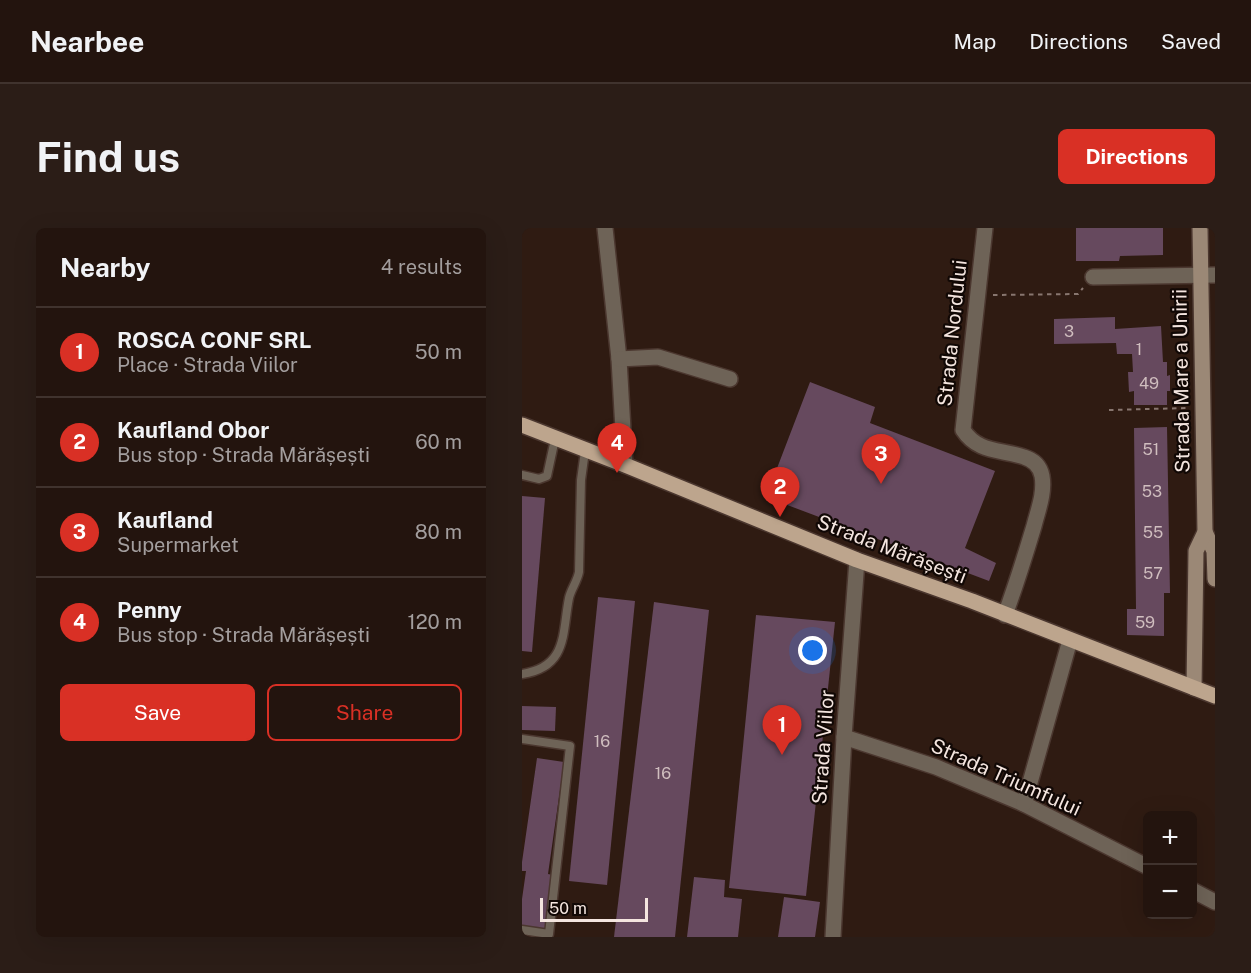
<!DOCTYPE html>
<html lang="en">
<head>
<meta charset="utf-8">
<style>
  :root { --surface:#23140e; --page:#2b1d17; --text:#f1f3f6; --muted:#a39e9e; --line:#40332e; --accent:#d93025 }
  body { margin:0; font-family:"Public Sans",sans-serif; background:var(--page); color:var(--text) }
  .controls { position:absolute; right:18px; bottom:18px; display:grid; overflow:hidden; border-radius:9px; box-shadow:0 6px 24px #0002 }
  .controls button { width:54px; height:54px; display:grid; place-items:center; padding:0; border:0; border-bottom:2px solid var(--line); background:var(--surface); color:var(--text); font:30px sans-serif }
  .scale { position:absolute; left:18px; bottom:15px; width:108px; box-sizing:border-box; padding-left:6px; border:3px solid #f4e5df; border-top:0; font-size:16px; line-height:21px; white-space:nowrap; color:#f4e5df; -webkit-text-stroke:4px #110805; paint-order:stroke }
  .you { position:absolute; left:291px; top:423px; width:21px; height:21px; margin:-15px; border:4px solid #fff; border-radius:50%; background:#1a73e8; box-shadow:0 0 0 9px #1a73e833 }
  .badge { display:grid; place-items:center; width:39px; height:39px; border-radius:50%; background:var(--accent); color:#fff; font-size:20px; font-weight:700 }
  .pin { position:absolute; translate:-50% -50px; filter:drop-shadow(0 2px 3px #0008) }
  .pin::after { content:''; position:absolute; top:32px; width:21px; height:18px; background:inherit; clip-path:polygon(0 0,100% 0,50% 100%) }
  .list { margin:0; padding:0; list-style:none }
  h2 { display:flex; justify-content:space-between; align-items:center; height:78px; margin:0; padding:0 24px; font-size:26px }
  h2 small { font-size:20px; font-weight:400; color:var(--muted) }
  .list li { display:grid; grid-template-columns:39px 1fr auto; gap:18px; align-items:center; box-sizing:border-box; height:90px; padding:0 24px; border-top:2px solid var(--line) }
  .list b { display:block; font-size:22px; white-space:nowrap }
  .list p { margin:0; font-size:20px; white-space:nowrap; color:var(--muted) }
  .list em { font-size:20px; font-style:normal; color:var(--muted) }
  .actions { display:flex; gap:12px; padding:18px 24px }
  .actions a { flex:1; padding:14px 0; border:2px solid var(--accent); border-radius:9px; text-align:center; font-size:21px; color:var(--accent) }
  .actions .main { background:var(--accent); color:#fff }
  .map { position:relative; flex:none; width:693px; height:709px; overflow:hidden; border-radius:9px }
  header { display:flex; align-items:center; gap:36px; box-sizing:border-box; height:84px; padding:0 30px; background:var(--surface); border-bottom:2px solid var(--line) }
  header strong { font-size:28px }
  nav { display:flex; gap:33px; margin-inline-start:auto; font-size:21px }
  .intro { display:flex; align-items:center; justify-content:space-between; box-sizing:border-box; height:144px; padding:0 36px }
  h1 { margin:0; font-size:42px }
  .button { padding:15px 27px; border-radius:9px; background:var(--accent); color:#fff; font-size:21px; font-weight:700 }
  main { display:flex; gap:36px; padding:0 36px }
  aside { flex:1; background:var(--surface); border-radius:9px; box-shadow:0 6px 24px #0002 }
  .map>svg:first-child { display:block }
</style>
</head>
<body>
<header>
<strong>Nearbee</strong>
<nav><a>Map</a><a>Directions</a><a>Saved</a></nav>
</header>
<div class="intro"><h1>Find us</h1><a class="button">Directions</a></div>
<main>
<aside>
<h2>Nearby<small>4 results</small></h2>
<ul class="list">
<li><span class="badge">1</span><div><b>ROSCA CONF SRL</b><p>Place · Strada Viilor</p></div><em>50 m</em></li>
<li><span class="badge">2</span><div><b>Kaufland Obor</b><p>Bus stop · Strada Mărășești</p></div><em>60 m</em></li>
<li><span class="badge">3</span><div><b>Kaufland</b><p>Supermarket</p></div><em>80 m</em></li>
<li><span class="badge">4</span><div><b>Penny</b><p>Bus stop · Strada Mărășești</p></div><em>120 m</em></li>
</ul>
<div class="actions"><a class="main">Save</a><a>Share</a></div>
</aside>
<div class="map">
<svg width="693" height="709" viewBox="0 0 693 709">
  <rect width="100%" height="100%" fill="#2f1b12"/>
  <g fill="#66495e">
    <path d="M554,0h87v27l-43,1 -1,5h-43z"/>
    <path d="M593,89v12l46,-3 2,36h4v14l3,-1v16h-3v14h-33v-14l-5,1 -1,-20h5l-1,-18h-15l-1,-11 -62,1v-25z"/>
    <path d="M288,154l65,25 -5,16 125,48 -30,77 31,15 -7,18 -223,-84z"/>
    <path d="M645,199l3,166h-6v43l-37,-1v-26h9l-2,-181z"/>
    <path d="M0,268l23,2 -13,154 -10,-1z"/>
    <path d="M76,369l37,4 -28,284 -38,-4z"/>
    <path d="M132,374l55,8 -34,327h-61z"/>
    <path d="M234,387l79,7 -29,274 -77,-8z"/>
    <path d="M0,478l34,1 -1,24 -33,-1z"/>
    <path d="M15,530l27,4 -16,112 5,1 -8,56 -23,-3v-29l4,-28h-4v-9z"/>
    <path d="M172,649l31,3 -1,17 18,2 -4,38h-51z"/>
    <path d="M262,669l36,5 -5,35h-37z"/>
  </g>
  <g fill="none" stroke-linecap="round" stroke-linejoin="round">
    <defs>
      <g id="service">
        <path d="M0,247l17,4 8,-3 8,-37"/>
        <path d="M0,446c46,-7 40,-41 47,-76 2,-9 8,-16 10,-26l2,-92 4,-29"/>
        <path d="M0,511l48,7 -21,188 -27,-4"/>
      </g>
      <g id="minor">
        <path d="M83,0l14,131 6,106"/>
        <path d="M463,0l-22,202c15,23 37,19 61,27 10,3 16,9 18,19 3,17 -4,34 -8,50 -9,30 -18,59 -29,89"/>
        <path d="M571,49l122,-2"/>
        <path d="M97,131l39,-2 72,22"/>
        <path d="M322,509l92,30 88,37 124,63"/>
        <path d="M502,576l46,-164"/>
        <path d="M670,662l23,12"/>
        <path d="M311,709l11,-200 13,-177"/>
      </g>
      <g id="secondary">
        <path d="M683,304l9,19 1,28"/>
        <path d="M672,460l2,-137 9,-19 -5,-304"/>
      </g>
      <path id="primary" d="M0,197l103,40 232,95 115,41 243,95"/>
    </defs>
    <use href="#service" stroke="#4b372f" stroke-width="11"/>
    <use href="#minor" stroke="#4b372f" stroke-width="18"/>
    <use href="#secondary" stroke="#4b372f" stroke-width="18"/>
    <use href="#primary" stroke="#4b372f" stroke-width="18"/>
    <g stroke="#88766f" stroke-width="2" stroke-dasharray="4.5 4.5" stroke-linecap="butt">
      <path d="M471,67l85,-1 5,-6"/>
      <path d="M587,182l79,-2"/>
    </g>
    <use href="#service" stroke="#6e6357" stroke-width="8"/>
    <use href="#minor" stroke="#6e6357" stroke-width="15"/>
    <use href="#secondary" stroke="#9b8876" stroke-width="15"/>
    <use href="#primary" stroke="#bda58d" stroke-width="15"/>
  </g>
  <g text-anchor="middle" stroke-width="4.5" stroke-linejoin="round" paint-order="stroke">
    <g font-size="16" fill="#d0bebf">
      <text x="547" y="109">3</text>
      <text x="617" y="127">1</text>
      <text x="627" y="161">49</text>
      <text x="629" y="227">51</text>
      <text x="630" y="269">53</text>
      <text x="631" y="310">55</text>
      <text x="631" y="351">57</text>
      <text x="623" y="400">59</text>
      <text x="80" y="519">16</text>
      <text x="141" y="551">16</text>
    </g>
    <g font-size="20" fill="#f4e5df" stroke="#110805">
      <text transform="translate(430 105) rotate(-84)" y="7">Strada Nordului</text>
      <text transform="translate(659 153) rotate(-91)" y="7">Strada Mare a Unirii</text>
      <text transform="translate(370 321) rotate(21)" y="7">Strada Mărășești</text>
      <text transform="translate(301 519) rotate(-86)" y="7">Strada Viilor</text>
      <text transform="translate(484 549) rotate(24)" y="7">Strada Triumfului</text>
    </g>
  </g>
</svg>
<div class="controls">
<button>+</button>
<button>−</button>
</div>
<div class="scale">50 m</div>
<div class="you"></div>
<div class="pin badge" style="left:260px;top:527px">1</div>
<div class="pin badge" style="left:258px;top:289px">2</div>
<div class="pin badge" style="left:359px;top:256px">3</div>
<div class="pin badge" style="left:95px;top:245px">4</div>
</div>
</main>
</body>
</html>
